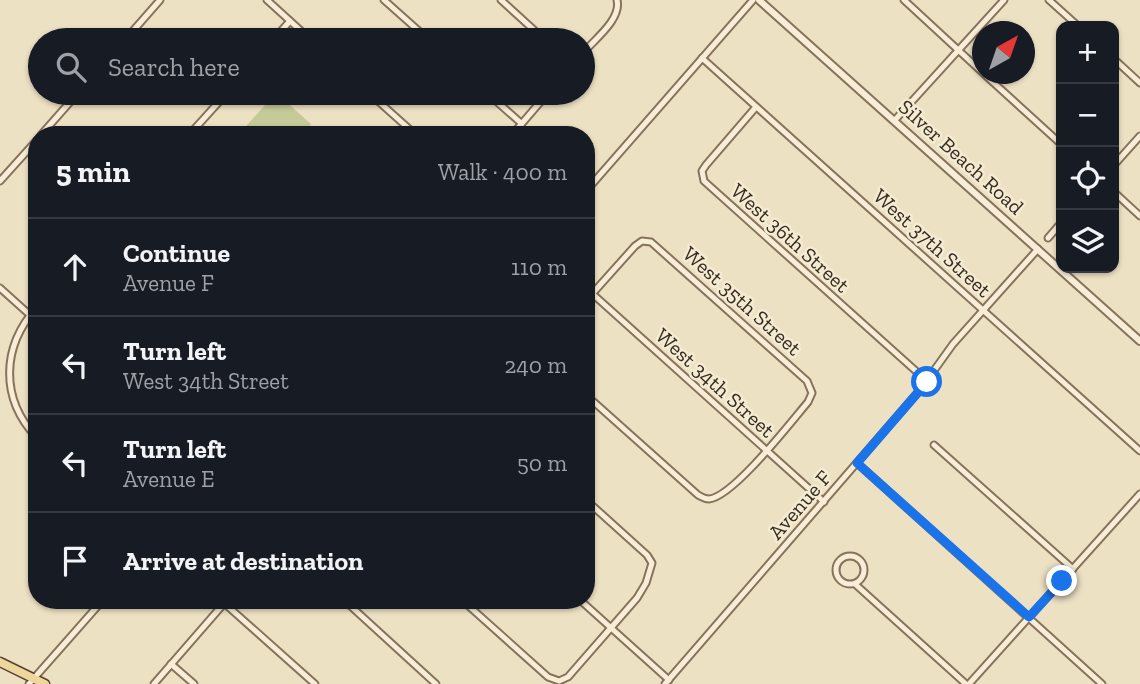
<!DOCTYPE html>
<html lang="en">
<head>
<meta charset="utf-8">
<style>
  :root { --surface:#171b24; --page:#242831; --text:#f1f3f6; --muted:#9ea1a6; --line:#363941 }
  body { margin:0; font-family:"Zilla Slab",serif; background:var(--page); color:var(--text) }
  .controls { position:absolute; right:21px; top:21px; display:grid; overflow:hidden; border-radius:14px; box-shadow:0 2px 5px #0004 }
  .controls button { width:63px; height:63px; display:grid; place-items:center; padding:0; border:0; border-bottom:2px solid var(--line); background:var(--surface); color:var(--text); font:35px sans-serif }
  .compass { position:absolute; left:972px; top:21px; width:63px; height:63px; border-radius:50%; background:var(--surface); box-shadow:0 2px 5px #0004; rotate:40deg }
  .stop { position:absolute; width:21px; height:21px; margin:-16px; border:5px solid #1a73e8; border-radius:50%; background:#fff }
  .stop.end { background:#1a73e8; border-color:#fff; box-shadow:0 2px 7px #0008 }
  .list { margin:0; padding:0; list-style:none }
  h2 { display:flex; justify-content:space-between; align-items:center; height:91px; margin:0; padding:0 28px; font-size:30px }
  h2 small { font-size:23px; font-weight:400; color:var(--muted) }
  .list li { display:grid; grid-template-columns:46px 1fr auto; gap:21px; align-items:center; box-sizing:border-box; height:98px; padding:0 28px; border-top:2px solid var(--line) }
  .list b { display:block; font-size:26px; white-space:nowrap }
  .list p { margin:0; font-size:23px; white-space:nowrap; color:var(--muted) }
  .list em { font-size:23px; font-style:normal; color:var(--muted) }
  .icon { flex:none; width:38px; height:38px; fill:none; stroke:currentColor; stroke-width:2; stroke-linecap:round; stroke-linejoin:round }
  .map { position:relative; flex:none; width:1140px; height:684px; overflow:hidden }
  .search { position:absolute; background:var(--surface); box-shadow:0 2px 5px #0004; left:28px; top:28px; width:567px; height:77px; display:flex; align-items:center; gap:18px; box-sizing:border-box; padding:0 24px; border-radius:38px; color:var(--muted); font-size:26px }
  .panel { position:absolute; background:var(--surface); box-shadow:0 2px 5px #0004; left:28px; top:126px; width:567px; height:483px; border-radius:28px }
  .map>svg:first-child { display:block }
</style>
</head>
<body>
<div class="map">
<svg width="1140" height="684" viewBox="0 0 1140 684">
  <rect width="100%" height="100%" fill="#ede1c4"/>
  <path fill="#c4ca98" d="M276,93l35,31 -9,11h-64z"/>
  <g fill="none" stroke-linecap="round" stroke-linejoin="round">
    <defs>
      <g id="minor">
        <path d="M267,0l44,40"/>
        <path d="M384,0l45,40"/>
        <path d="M501,0l44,40"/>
        <path d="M904,0l78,72"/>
        <path d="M1049,0l29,26"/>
        <path d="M125,40l35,-40"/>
        <path d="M273,40l17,-19"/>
        <path d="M583,53c11,-13 39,-34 34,-53"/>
        <path d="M702,58l438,393"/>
        <path d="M1114,59l26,24"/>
        <path d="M984,74l77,70"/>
        <path d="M369,93l47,42"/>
        <path d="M487,93l34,30"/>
        <path d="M756,107l-50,58 -4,6 2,10 223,200"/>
        <path d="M894,121l110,-121"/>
        <path d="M41,135l37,-42"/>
        <path d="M189,135l38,-42"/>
        <path d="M512,135l36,-42"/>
        <path d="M1114,165l26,-29"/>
        <path d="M0,181l37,-41"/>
        <path d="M586,191l167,-191"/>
        <path d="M1114,192l26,24"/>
        <path d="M1048,238l13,-15"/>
        <path d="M0,288l30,27"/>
        <path d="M586,288l238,214"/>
        <path d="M37,307c-36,40 -37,92 0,131"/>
        <path d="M586,395l112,100c4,2 6,4 11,4 24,-2 82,-77 99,-97l4,-9 -5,-12 -156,-139 -9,-1 -7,5 -43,48"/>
        <path d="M934,445l139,124"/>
        <path d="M857,463l245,221"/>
        <circle cx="850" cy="570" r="14"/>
        <path d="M855,584l111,100"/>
        <path d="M344,600l92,84"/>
        <path d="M462,600l86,77 11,4 9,-4 69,-79 9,-15 6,-20 -5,-8 -61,-55"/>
        <path d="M580,600l89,80"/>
        <path d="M224,603l91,81"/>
        <path d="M171,664l23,20"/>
        <path d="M29,684l74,-84"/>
        <path d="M154,684l73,-84"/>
        <path d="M665,684l255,-294 33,-46 85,-95"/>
        <path d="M969,684l171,-190"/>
      </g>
      <path id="tertiary" d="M759,0l381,341"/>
      <path id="primary" d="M0,662l45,22"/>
    </defs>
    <use href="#minor" stroke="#87725b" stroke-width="9"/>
    <use href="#tertiary" stroke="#87725b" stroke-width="10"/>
    <use href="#primary" stroke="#54412f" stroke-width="11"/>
    <use href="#minor" stroke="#f8eed7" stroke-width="5"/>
    <use href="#tertiary" stroke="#f8eed7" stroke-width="6"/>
    <use href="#primary" stroke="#efd69d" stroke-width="8"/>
  </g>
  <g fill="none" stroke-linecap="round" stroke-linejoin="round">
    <path stroke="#1a73e8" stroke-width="9" d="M927,382l-70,81 172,154 33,-36"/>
  </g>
  <g text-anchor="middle" stroke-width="5" stroke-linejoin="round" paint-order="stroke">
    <g font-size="21" fill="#372a1e" stroke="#f4ebd3">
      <text transform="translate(961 157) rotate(42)" y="7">Silver Beach Road</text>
      <text transform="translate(790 238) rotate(42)" y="7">West 36th Street</text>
      <text transform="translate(932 243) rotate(42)" y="7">West 37th Street</text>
      <text transform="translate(742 301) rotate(42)" y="7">West 35th Street</text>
      <text transform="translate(715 383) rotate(42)" y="7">West 34th Street</text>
      <text transform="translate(800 505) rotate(-49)" y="7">Avenue F</text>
    </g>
  </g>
</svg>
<div class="controls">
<button>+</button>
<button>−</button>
<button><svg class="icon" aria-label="locate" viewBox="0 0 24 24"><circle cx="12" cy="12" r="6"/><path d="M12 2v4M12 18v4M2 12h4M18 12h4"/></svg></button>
<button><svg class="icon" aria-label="layers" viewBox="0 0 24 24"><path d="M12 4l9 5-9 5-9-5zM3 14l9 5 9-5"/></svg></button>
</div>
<svg class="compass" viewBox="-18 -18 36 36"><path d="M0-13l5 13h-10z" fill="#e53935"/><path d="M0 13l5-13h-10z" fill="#9ea1a6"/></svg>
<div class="stop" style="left:927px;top:382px"></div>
<div class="stop end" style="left:1062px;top:581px"></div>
<div class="search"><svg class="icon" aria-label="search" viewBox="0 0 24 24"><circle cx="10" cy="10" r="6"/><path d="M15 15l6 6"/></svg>Search here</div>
<section class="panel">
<h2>5 min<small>Walk · 400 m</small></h2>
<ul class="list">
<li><svg class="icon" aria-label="ahead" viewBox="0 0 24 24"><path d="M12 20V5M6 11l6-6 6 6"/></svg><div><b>Continue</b><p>Avenue F</p></div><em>110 m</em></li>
<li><svg class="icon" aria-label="left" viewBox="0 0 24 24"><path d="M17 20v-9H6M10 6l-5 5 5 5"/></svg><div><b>Turn left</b><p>West 34th Street</p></div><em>240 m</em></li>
<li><svg class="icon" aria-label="left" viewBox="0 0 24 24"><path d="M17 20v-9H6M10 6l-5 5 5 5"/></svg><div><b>Turn left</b><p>Avenue E</p></div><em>50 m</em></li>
<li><svg class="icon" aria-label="arrive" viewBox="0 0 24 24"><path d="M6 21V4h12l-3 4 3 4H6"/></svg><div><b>Arrive at destination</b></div></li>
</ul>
</section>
</div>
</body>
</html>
